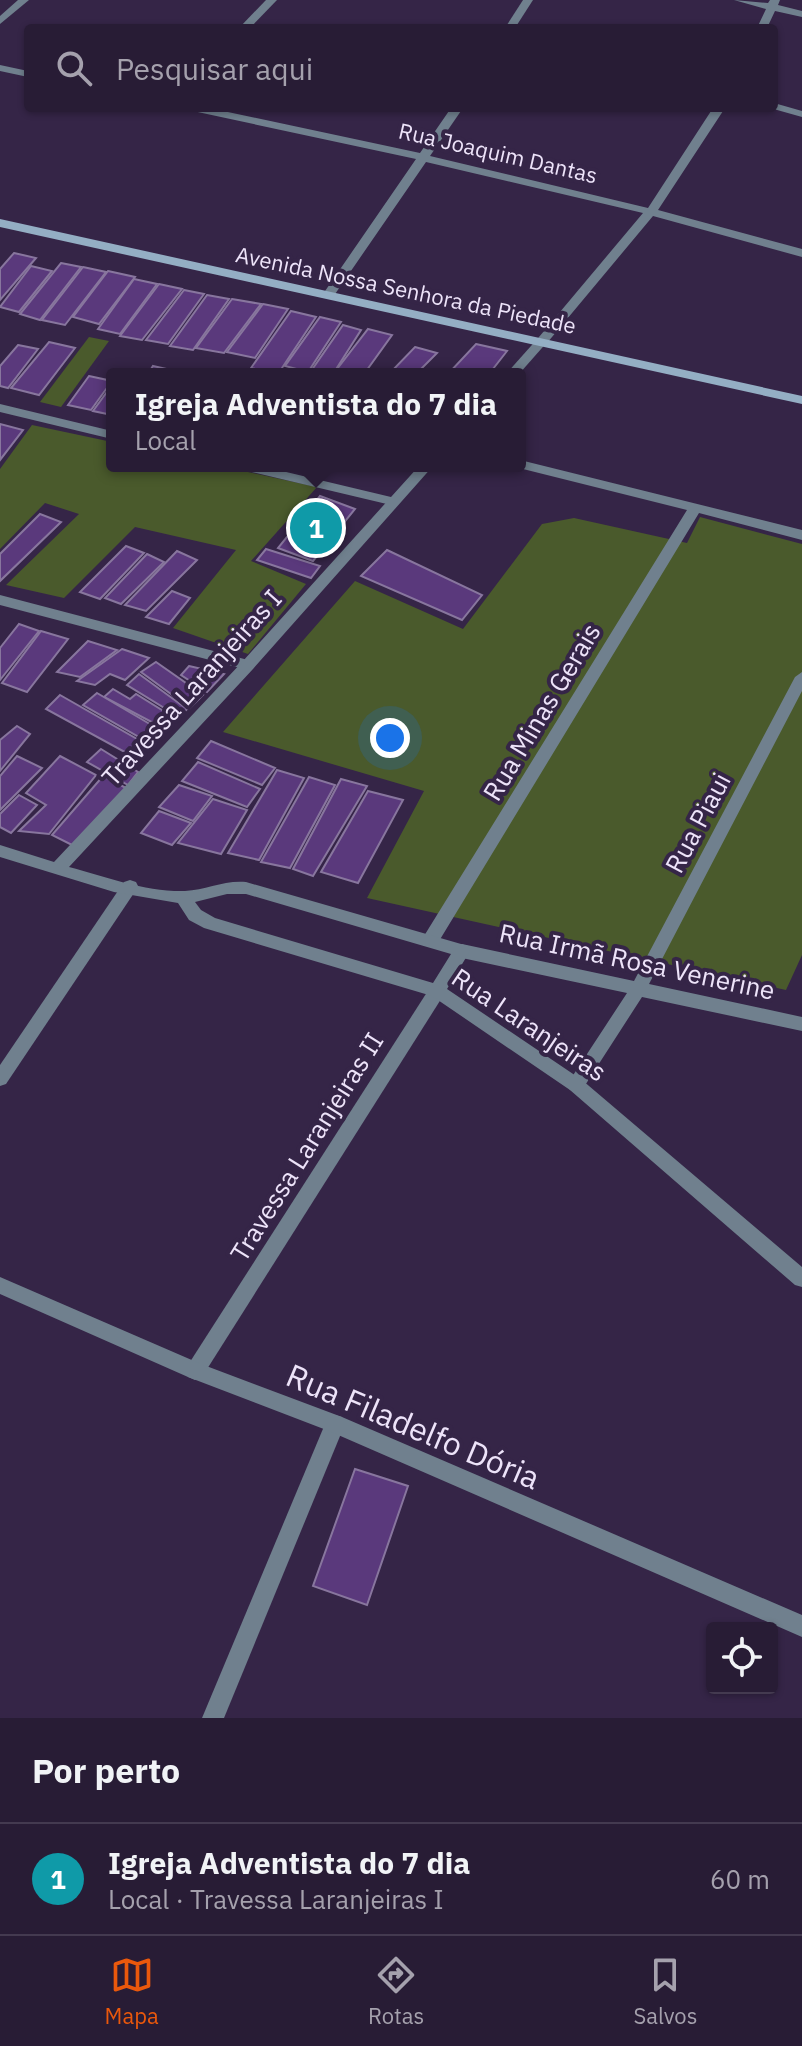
<!DOCTYPE html>
<html lang="pt">
<head>
<meta charset="utf-8">
<style>
  :root { --surface:#281c35; --page:#30253d; --text:#f1f3f6; --muted:#a5a1ad; --line:#443a50; --accent:#ea580c }
  body { margin:0; font-family:"IBM Plex Sans",sans-serif; background:var(--page); color:var(--text) }
  .controls { position:absolute; right:24px; bottom:24px; display:grid; overflow:hidden; border-radius:8px; box-shadow:0 2px 6px #0004 }
  .controls button { width:72px; height:72px; display:grid; place-items:center; padding:0; border:0; border-bottom:2px solid var(--line); background:var(--surface); color:var(--text); font:40px sans-serif }
  .you { position:absolute; left:390px; top:738px; width:28px; height:28px; margin:-20px; border:6px solid #fff; border-radius:50%; background:#1a73e8; box-shadow:0 0 0 12px #1a73e833 }
  .badge { display:grid; place-items:center; width:52px; height:52px; border-radius:50%; background:var(--accent); color:#fff; font-size:26px; font-weight:700 }
  .pin { position:absolute; translate:-50% -50%; border:4px solid #fff; box-shadow:0 2px 8px #0006 }
  .popup { position:absolute; left:106px; top:368px; width:420px; height:104px; box-sizing:border-box; display:grid; place-content:center; border-radius:8px; background:var(--surface); filter:drop-shadow(0 2px 6px #0005); font-size:26px; white-space:nowrap; color:var(--muted) }
  .popup b { font-size:30px; color:var(--text) }
  .popup::after { content:''; position:absolute; left:50%; top:100%; margin-left:-16px; border:16px solid transparent; border-top-color:var(--surface) }
  .list { margin:0; padding:0; list-style:none }
  h2 { display:flex; justify-content:space-between; align-items:center; height:104px; margin:0; padding:0 32px; font-size:34px }
  h2 small { font-size:26px; font-weight:400; color:var(--muted) }
  .list li { display:grid; grid-template-columns:52px 1fr auto; gap:24px; align-items:center; box-sizing:border-box; height:112px; padding:0 32px; border-top:2px solid var(--line) }
  .list b { display:block; font-size:30px; white-space:nowrap }
  .list p { margin:0; font-size:26px; white-space:nowrap; color:var(--muted) }
  .list em { font-size:26px; font-style:normal; color:var(--muted) }
  .icon { flex:none; width:44px; height:44px; fill:none; stroke:currentColor; stroke-width:2; stroke-linecap:round; stroke-linejoin:round }
  .map { position:relative; flex:none; width:802px; height:1718px; overflow:hidden }
  .search { position:absolute; background:var(--surface); box-shadow:0 2px 6px #0004; left:24px; right:24px; top:24px; height:88px; display:flex; align-items:center; gap:20px; box-sizing:border-box; padding:0 28px; border-radius:8px; color:var(--muted); font-size:30px }
  .sheet { height:216px; background:var(--surface) }
  nav { display:flex; justify-content:space-around; align-items:center; box-sizing:border-box; height:112px; border-top:2px solid var(--line); background:var(--surface); font-size:22px; color:var(--muted) }
  nav a { display:grid; justify-items:center; gap:4px }
  nav .on { color:var(--accent) }
  .map>svg:first-child { display:block }
</style>
</head>
<body>
<div class="map">
<svg width="802" height="1718" viewBox="0 0 802 1718">
  <rect width="100%" height="100%" fill="#352547"/>
  <g fill="#4a5a2c">
    <path d="M89,337l20,4 -48,66 -21,-5z"/>
    <path d="M32,425l80,17v24h108l97,21 -66,74 55,23 -58,70 -75,-26 63,-78 -101,-23 -71,71 -58,-13 73,-71 -34,-11 -45,46v-80z"/>
    <path d="M700,517l102,27v411l-16,35 -419,-92 57,-107 -201,-59 132,-151 108,48 79,-105 32,-6 113,25z"/>
  </g>
  <g fill="#5a397c" stroke="#88769e" stroke-width="2">
    <path d="M14,253l22,5 -36,42v-31z"/>
    <path d="M61,263l20,4 -41,53 -20,-6z"/>
    <path d="M31,266l21,5 -33,41 -19,-5z"/>
    <path d="M83,267l23,5 -41,53 -23,-5z"/>
    <path d="M108,271l27,6 -36,47 -26,-7z"/>
    <path d="M134,279l23,5 -37,50 -22,-5z"/>
    <path d="M159,284l23,5 -40,51 -22,-4z"/>
    <path d="M184,290l20,4 -36,50 -22,-4z"/>
    <path d="M207,295l22,4 -36,51 -23,-4z"/>
    <path d="M232,299l29,5 -37,49 -28,-5z"/>
    <path d="M263,304l25,5 -33,49 -28,-6z"/>
    <path d="M291,311l25,6 -38,57 -27,-6z"/>
    <path d="M320,317l21,5 -33,50 -23,-6z"/>
    <path d="M343,325l18,5 -28,44h-24z"/>
    <path d="M368,329l24,6 -28,39 -30,-1z"/>
    <path d="M49,342l26,6 -36,47 -28,-7z"/>
    <path d="M476,344l31,7 -18,23h-41z"/>
    <path d="M18,345l20,4 -30,39 -8,-2v-20z"/>
    <path d="M415,347l22,6 -21,21h-27z"/>
    <path d="M153,366l27,6 -32,2z"/>
    <path d="M89,376l23,5 -21,29 -23,-5z"/>
    <path d="M112,385v30l-19,-4z"/>
    <path d="M0,424l23,6 -23,30z"/>
    <path d="M320,496l35,13 -42,52 -35,-13z"/>
    <path d="M40,514l21,8 -61,59v-27z"/>
    <path d="M126,546l18,7 -44,46 -20,-7z"/>
    <path d="M266,549l54,17 -9,12 -54,-18z"/>
    <path d="M387,550l95,45 -20,25 -101,-44z"/>
    <path d="M177,551l20,9 -51,51 -21,-6z"/>
    <path d="M147,554l17,8 -43,42 -16,-6z"/>
    <path d="M172,591l18,7 -21,26 -23,-7z"/>
    <path d="M19,624l20,7 -39,49v-32z"/>
    <path d="M41,631l27,8 -41,53 -25,-9z"/>
    <path d="M88,641l29,9 -37,27 -23,-5z"/>
    <path d="M122,649l27,9 -24,22 -15,-6 -15,11 -18,-4z"/>
    <path d="M156,662l47,33 -13,13 -49,-36z"/>
    <path d="M189,666l35,8 -17,18 -26,-17z"/>
    <path d="M139,674l48,35 -8,8 -52,-32z"/>
    <path d="M113,689l17,10 6,-5 37,23 -10,11 -59,-31z"/>
    <path d="M97,693l63,37 -14,11 -63,-36z"/>
    <path d="M60,695l84,48 -12,13 -86,-47z"/>
    <path d="M17,726l13,8 -30,37v-31z"/>
    <path d="M211,741l64,27 -13,17 -65,-27z"/>
    <path d="M101,749l37,23 -10,13 -41,-23z"/>
    <path d="M17,756l25,12 -42,42v-34z"/>
    <path d="M60,756l36,19 -47,59 -30,-3 27,-26 -20,-12z"/>
    <path d="M198,762l62,27 -13,18 -65,-26z"/>
    <path d="M277,770l27,8 -45,82 -31,-7z"/>
    <path d="M103,776l25,13 -54,57 -22,-11z"/>
    <path d="M309,777l26,8 -45,83 -29,-6z"/>
    <path d="M341,779l26,7 -54,90 -20,-7z"/>
    <path d="M179,785l33,11 -19,25 -34,-14z"/>
    <path d="M368,791l35,9 -45,83 -37,-11z"/>
    <path d="M19,795l18,10 -26,28 -11,-6v-13z"/>
    <path d="M213,799l34,11 -26,44 -43,-11z"/>
    <path d="M159,811l32,12 -19,22 -31,-12z"/>
    <path d="M355,1469l53,17 -41,119 -54,-19z"/>
  </g>
  <g fill="none" stroke-linecap="round" stroke-linejoin="round">
    <g fill="#70808e" fill-rule="evenodd">
      <path d="M18,0h11l-29,24v-8z"/>
      <path d="M266,0h11l-27,28h-11z"/>
      <path d="M523,0h10l-18,28h-10z"/>
      <path d="M734,0l34,3 2,-3h10l-2,5 24,6v6l-27,-6 -8,17h-10l9,-19z"/>
      <path d="M0,65l28,6v6l-28,-6z"/>
      <path d="M774,103l28,8v6l-32,-9h4z"/>
      <path d="M187,108h22l211,45 31,-45h12l-33,48 218,52 65,-100h12l-67,102 144,39v8l-149,-41 -106,127h-8v-6l104,-124 -217,-51 -93,135 -4,1 -6,-4 93,-135 -223,-48z"/>
      <path d="M0,404l112,27v8l-112,-27z"/>
      <path d="M520,460l282,70v10l-103,-27 -263,433h-12l-2,-5 2,-5 263,-426 -172,-43 5,-1z"/>
      <path d="M236,466h25l130,31 7,4 -7,4 -148,-35z"/>
      <path d="M0,595l248,65 7,5 -7,5 -248,-65z"/>
      <path d="M802,672v19l-153,293 153,33v14l-160,-34 -60,93 -6,2 -6,-2 -3,-5 3,-5 57,-87 -165,-35 -6,-2 -2,-5 2,-5 6,-2 172,37 161,-304z"/>
      <path d="M130,880l6,2 2,4 -2,4 -130,194 -6,2v-21l124,-183z"/>
      <path d="M437,984l6,2 2,5 -2,5 -241,381 -7,3 -7,-3 -3,-6 3,-6 243,-379z"/>
      <path d="M335,1415l7,2 3,7 -121,294h-22l123,-294 3,-7z"/>
    </g>
    <g fill="#70808e" fill-rule="evenodd">
      <path d="M543,336l6,4 -30,34h-13l33,-37z"/>
      <path d="M419,466h14l-180,203 -184,198c37,10 77,25 116,24 21,-1 39,-11 61,-9l222,64 2,5 -23,38 135,91 220,187v20l-7,-2 -225,-195 -138,-94 -228,-68 -15,-8 -11,-17 -64,-11 -114,-35v-12l54,17 189,-201zM227,894h19l205,60 -18,29 -218,-65 -14,-8 -6,-8z"/>
      <path d="M0,1277l201,87 141,53 460,198v22l-473,-206 -141,-54 -188,-83z"/>
    </g>
    <path fill="#94aec4" fill-rule="evenodd" d="M0,219l802,177v8l-802,-177z"/>
  </g>
  <g text-anchor="middle" stroke-width="8" stroke-linejoin="round" paint-order="stroke">
    <g font-size="22" fill="#ede3f9" stroke="#352547">
      <text transform="translate(498 153) rotate(13)" y="8">Rua Joaquim Dantas</text>
      <text transform="translate(406 290) rotate(12)" y="8">Avenida Nossa Senhora da Piedade</text>
    </g>
    <g font-size="26" fill="#ede3f9" stroke="#352547">
      <text transform="translate(192 688) rotate(-48)" y="9">Travessa Laranjeiras I</text>
      <text transform="translate(542 712) rotate(-59)" y="9">Rua Minas Gerais</text>
      <text transform="translate(698 823) rotate(-62)" y="9">Rua Piaui</text>
      <text transform="translate(637 962) rotate(12)" y="9">Rua Irmã Rosa Venerine</text>
      <text transform="translate(529 1025) rotate(34)" y="9">Rua Laranjeiras</text>
      <text transform="translate(307 1147) rotate(-58)" y="9">Travessa Laranjeiras II</text>
    </g>
    <g font-size="32" fill="#ede3f9" stroke="#352547">
      <text transform="translate(413 1427) rotate(23)" y="11">Rua Filadelfo Dória</text>
    </g>
  </g>
</svg>
<div class="controls">
<button><svg class="icon" aria-label="locate" viewBox="0 0 24 24"><circle cx="12" cy="12" r="6"/><path d="M12 2v4M12 18v4M2 12h4M18 12h4"/></svg></button>
</div>
<div class="you"></div>
<div class="pin badge" style="left:316px;top:528px;background:#0f9aa8">1</div>
<div class="popup"><b>Igreja Adventista do 7 dia</b>Local</div>
<div class="search"><svg class="icon" aria-label="search" viewBox="0 0 24 24"><circle cx="10" cy="10" r="6"/><path d="M15 15l6 6"/></svg>Pesquisar aqui</div>
</div>
<section class="sheet">
<h2>Por perto<small></small></h2>
<ul class="list">
<li><span class="badge" style="background:#0f9aa8">1</span><div><b>Igreja Adventista do 7 dia</b><p>Local · Travessa Laranjeiras I</p></div><em>60 m</em></li>
</ul>
</section>
<nav>
<a class="on"><svg class="icon" aria-label="map" viewBox="0 0 24 24"><path d="M3 6l6-2 6 2 6-2v14l-6 2-6-2-6 2zM9 4v14M15 6v14"/></svg>Mapa</a>
<a><svg class="icon" aria-label="directions" viewBox="0 0 24 24"><path d="M12 3l9 9-9 9-9-9zM9 14v-3h6M13 9l2 2-2 2"/></svg>Rotas</a>
<a><svg class="icon" aria-label="saved" viewBox="0 0 24 24"><path d="M7 4h10v16l-5-4-5 4z"/></svg>Salvos</a>
</nav>
</body>
</html>
